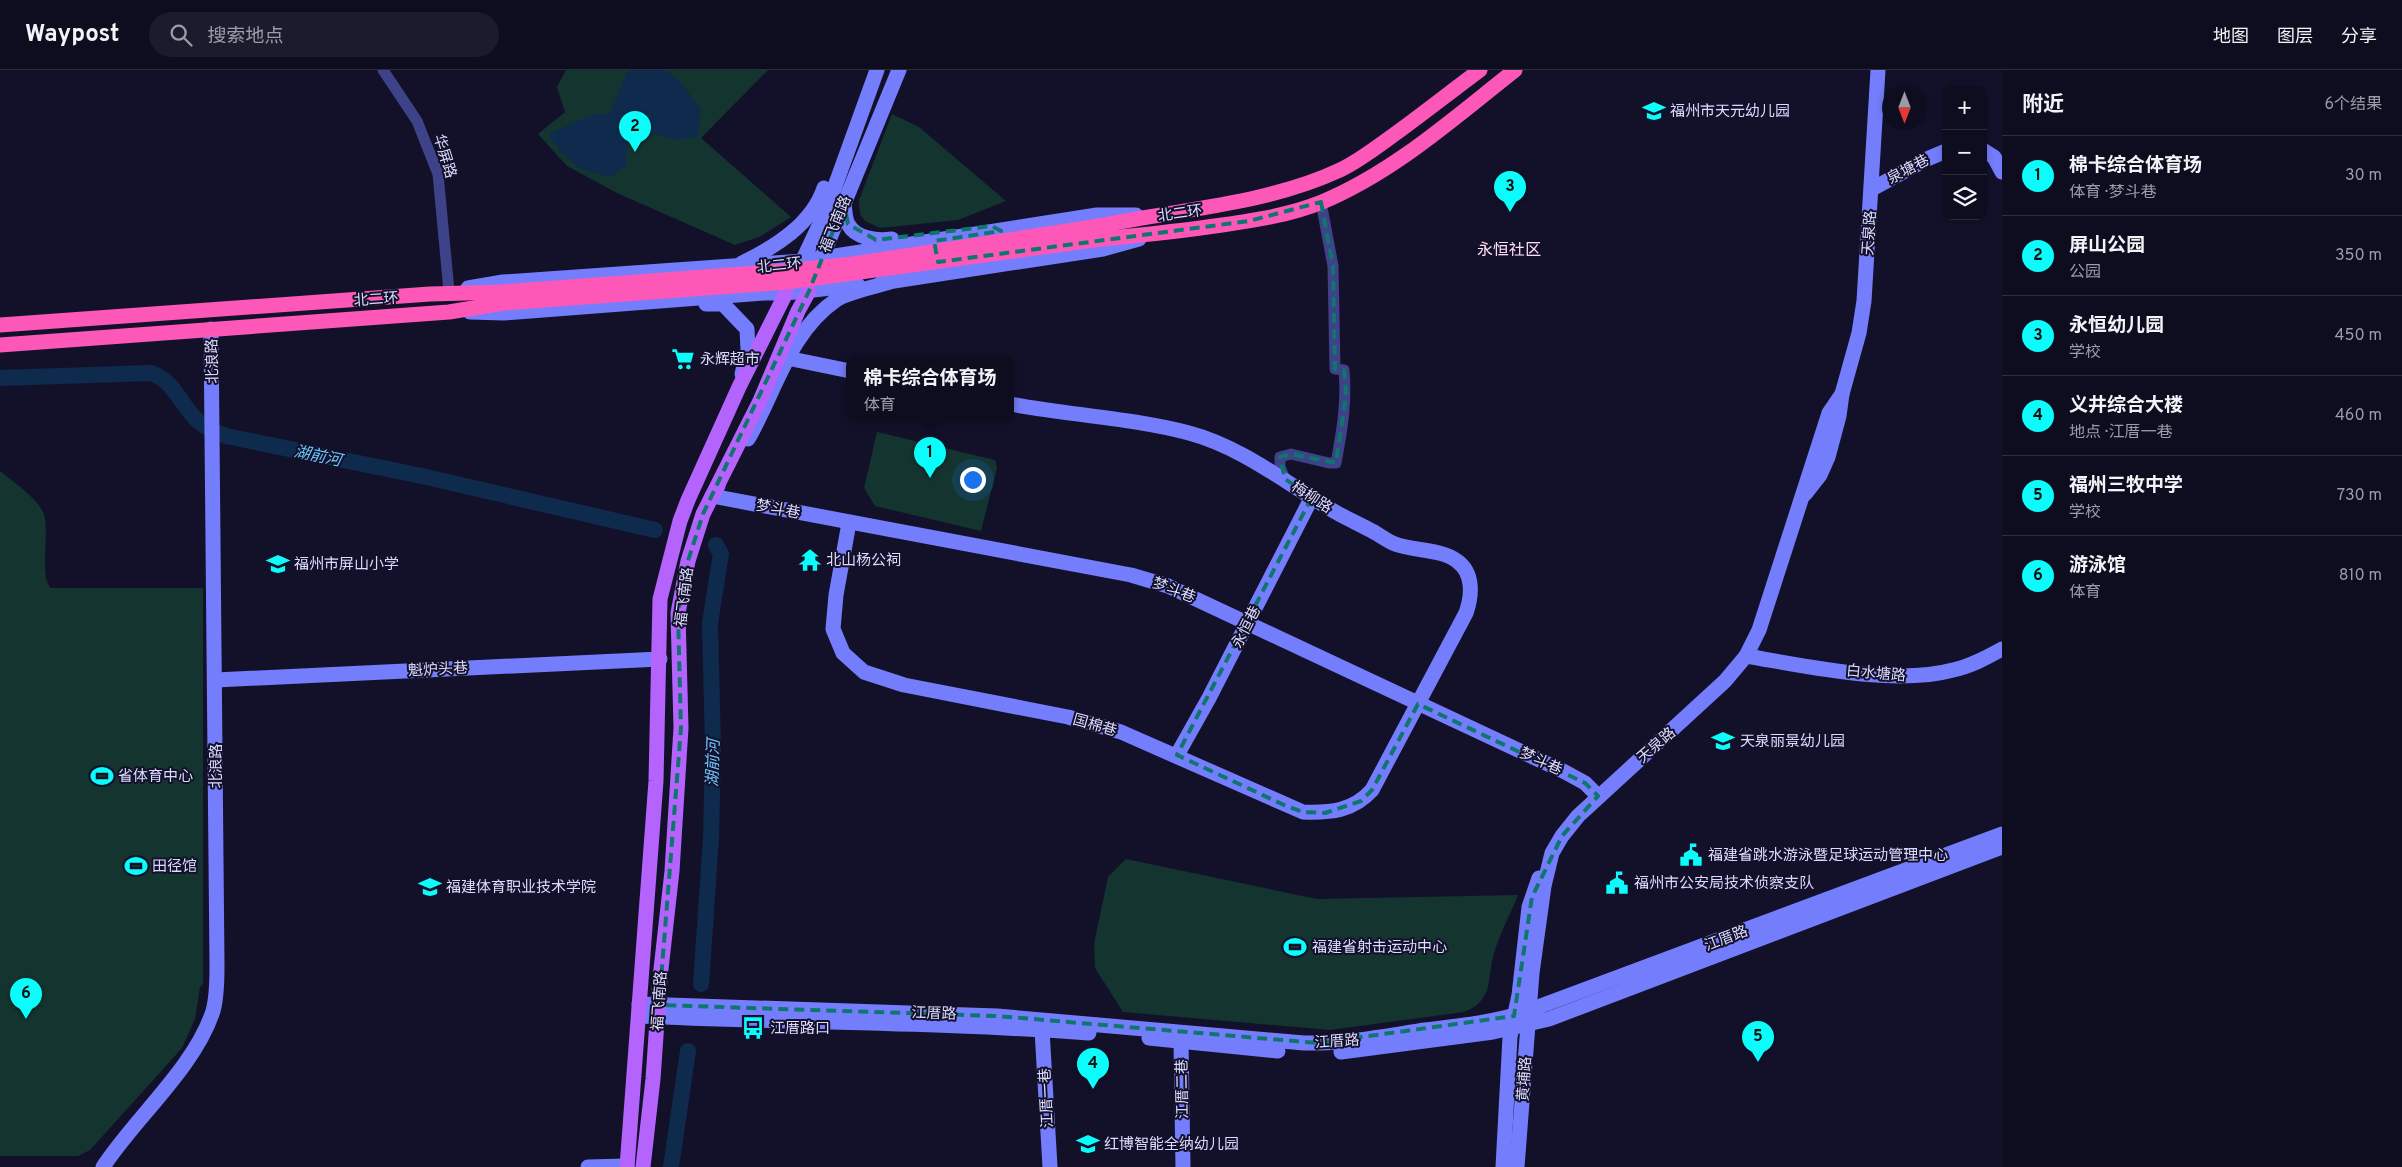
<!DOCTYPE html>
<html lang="zh">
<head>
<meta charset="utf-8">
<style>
  :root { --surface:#0e0d20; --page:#1c1b2d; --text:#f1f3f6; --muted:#9b9ca5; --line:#2e2d3e; --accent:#0afcfb }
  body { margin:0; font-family:Overpass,"Noto Sans SC",sans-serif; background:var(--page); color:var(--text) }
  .controls { position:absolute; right:15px; top:15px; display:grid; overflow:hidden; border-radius:10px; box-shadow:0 2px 8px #0003 }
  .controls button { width:45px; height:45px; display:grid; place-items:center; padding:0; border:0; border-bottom:1px solid var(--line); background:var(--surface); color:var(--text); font:25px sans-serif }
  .compass { position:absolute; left:1882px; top:15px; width:45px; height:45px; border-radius:50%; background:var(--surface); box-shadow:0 2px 8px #0003; rotate:180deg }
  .you { position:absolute; left:972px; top:409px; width:18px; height:18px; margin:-12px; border:4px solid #fff; border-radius:50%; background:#1a73e8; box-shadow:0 0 0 8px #1a73e833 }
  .badge { display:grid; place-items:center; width:32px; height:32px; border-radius:50%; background:var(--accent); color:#111; font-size:16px; font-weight:700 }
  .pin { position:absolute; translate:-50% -41px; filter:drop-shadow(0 1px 2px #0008) }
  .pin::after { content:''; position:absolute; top:26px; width:18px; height:15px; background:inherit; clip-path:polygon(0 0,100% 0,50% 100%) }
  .popup { position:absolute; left:846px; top:286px; width:168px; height:65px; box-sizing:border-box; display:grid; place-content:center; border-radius:10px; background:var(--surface); filter:drop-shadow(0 1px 4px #0005); font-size:16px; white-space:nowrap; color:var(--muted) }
  .popup b { font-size:19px; color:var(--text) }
  .popup::after { content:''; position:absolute; left:50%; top:100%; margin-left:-10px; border:10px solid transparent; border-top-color:var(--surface) }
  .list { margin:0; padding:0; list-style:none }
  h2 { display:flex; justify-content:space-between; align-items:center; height:65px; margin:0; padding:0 20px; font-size:21px }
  h2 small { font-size:16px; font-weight:400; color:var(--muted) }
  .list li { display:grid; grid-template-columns:32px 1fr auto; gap:15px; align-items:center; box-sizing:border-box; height:80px; padding:0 20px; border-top:1px solid var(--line) }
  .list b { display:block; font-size:19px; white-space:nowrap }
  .list p { margin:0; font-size:16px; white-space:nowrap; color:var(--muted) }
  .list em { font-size:16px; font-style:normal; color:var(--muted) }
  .icon { flex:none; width:28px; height:28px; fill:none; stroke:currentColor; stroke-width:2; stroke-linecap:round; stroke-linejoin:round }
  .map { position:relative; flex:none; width:2002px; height:1097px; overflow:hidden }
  header { display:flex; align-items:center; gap:30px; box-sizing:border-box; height:70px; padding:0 25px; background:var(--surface); border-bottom:1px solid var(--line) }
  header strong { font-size:24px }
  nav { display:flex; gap:28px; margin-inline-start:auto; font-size:18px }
  .search { width:350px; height:45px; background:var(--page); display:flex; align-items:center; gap:12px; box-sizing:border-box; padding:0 18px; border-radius:28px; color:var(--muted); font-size:19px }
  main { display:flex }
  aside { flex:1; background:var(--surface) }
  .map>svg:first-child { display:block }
</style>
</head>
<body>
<header>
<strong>Waypost</strong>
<div class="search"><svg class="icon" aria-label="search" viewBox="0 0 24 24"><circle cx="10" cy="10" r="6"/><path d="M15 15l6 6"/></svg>搜索地点</div>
<nav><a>地图</a><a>图层</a><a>分享</a></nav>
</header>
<main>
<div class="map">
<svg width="2002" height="1097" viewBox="0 0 2002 1097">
  <rect width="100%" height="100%" fill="#13112a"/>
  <g fill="#143430">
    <path d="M566,0h202l-67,68 90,79 -32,20 -24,8 -118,-52 -50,-27 -29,-32 27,-22 -8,-25z"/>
    <path d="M892,44l27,13 87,74 -48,19 -78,8 -15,-7 -5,-7 -1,-14z"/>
    <path d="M877,362l118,28 2,8 -16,63 -106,-25 -11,-18z"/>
    <path d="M0,401c12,10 37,27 43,41 8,18 -5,64 8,76h152v396l-3,3 -5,32 -13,29 -92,102 -12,6h-78z"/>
    <path d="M1126,789l191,40 201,-4c-7,18 -17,36 -23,55 -9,25 1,50 -31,62l-134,18 -207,-18 -28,-44 -1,-24 14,-67z"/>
  </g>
  <path fill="#0e2b4d" d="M628,0h38l15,13 20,26 -3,27c-7,1 -17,4 -24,3 -21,-5 -27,-11 -47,4l-1,23 -16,11 -29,-8 -19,-16 -14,-19 44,-19 18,-2z"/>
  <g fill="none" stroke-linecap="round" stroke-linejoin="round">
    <g stroke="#0e2b4d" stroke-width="16">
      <path d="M0,308l151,-5c23,7 30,33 47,48 8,7 18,12 28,15l196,40 233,54"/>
      <path d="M701,914l10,-145 2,-92 -3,-124 11,-69 -5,-9"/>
      <path d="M671,1097l17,-116"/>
    </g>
    <g stroke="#3d4289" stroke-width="11">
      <path d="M383,0l34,51 21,53 11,117"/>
      <path d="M1285,409l-5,-12v-10l11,-3 38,9h7c6,-32 11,-61 8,-93l-9,-1 -2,-103 -12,-64"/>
    </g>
    <g stroke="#747efd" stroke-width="15">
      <path d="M1983,80l11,7 8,15"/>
      <path d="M1872,119l55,-30 19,-8"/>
      <path d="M844,134c1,6 1,15 4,20 8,15 29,17 44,15"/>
      <path d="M742,193c33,-16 70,-39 82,-75"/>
      <path d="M800,196l26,-55 51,-141"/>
      <path d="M818,197l81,-197"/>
      <path d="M881,213l222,-34 36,-10"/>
      <path d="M468,218l35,-6 300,-21 294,-46h39"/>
      <path d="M706,234h17l24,25 1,21 -6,24"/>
      <path d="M470,242l34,1 261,-20h21l72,-8"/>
      <path d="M787,288l63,13"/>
      <path d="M748,369c27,-46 41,-107 88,-139 12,-8 39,-13 54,-18"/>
      <path d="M718,416l-6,10 419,79 37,11 397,186 20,11 13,13"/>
      <path d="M1805,424l15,-19 8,-18 11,-41 3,-22 17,-61 5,-32 14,-231"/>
      <path d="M849,453l-13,72 -3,34 10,24 21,19 40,13 164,32 53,15 182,80c28,1 50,-1 69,-22l94,-177c6,-17 8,-40 -9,-52 -16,-12 -43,-10 -62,-17 -8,-3 -15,-9 -23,-13 -11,-6 -22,-11 -33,-17 -50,-28 -94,-66 -150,-81 -58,-15 -120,-18 -179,-29"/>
      <path d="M1746,586c60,10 148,30 207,14 18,-4 33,-12 49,-21"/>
      <path d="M216,610l444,-21"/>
      <path d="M1177,685l32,-57 103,-201"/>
      <path d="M639,934l358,12 307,27c41,1 81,-7 121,-13 32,-4 64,-7 94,-16l483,-180"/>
      <path d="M639,946c150,7 300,6 450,17"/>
      <path d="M1042,960l8,137"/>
      <path d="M1149,968l129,13"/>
      <path d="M1181,971l2,126"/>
      <path d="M1341,982l152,-20 56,-13 453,-172"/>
      <path d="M103,1097c32,-49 92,-100 110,-156 4,-14 4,-30 4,-45l-6,-637"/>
      <path d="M588,1097l39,-1"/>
      <path d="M1503,1097l7,-130 9,-42 10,-88 10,-29"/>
      <path d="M1517,1097l15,-194 12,-87 8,-33 10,-17 16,-20 147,-135 21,-25 13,-26 70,-217 13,-19"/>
    </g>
    <g stroke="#b464fd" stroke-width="15">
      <path d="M627,1097l29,-386 4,-182 20,-78 8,-21 51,-113 47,-94"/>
      <path d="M643,1097l10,-88 7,-101 12,-107 9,-143 -3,-115 10,-52 15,-47 57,-113 38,-90 11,-20"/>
    </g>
    <g stroke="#fd58b8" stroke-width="15">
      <path d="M1099,156c80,-17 166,-21 241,-56 17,-8 33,-20 48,-31 31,-22 61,-46 92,-69"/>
      <path d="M1101,169c41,-4 81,-8 121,-14 34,-5 68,-10 100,-23 72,-30 132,-84 193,-132"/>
      <path d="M0,255l430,-31 73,-2"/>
      <path d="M0,275l449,-33 55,-9"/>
    </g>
    <g stroke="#fd58b8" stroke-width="15">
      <path d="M503,222l283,-21 67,-7 246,-38"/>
      <path d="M504,233l283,-21 314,-43"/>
    </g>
  </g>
  <path fill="none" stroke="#0f766e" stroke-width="4" stroke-dasharray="10 6" stroke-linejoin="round" d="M1321,132l12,64 2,103 9,1 2,25 -10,68 -45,-9 -11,3 5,22 27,18 -135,258 107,50 19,7 22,1 36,-12 11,-11 46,-86 167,79 13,13 -36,40 -30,61 -18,119 -196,27 -321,-27 -338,-11 22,-277 -3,-115 10,-52 15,-47 106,-223 35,-87 4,20 28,16 116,-14 9,5 -67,10 4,21 311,-41z"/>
  <defs>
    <symbol id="school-bare" viewBox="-9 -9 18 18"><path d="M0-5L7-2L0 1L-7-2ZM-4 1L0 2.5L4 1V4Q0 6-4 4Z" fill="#0afcfb" stroke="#13112a" stroke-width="2.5" paint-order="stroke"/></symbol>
    <symbol id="supermarket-bare" viewBox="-9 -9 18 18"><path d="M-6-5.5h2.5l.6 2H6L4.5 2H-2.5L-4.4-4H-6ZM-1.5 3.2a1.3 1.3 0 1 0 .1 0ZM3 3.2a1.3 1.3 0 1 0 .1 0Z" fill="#0afcfb" stroke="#13112a" stroke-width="2.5" paint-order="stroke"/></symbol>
    <symbol id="temple-bare" viewBox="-9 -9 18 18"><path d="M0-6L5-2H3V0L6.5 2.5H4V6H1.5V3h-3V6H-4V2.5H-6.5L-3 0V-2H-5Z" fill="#0afcfb" stroke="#13112a" stroke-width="2.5" paint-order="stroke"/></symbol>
    <symbol id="stadium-bare" viewBox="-9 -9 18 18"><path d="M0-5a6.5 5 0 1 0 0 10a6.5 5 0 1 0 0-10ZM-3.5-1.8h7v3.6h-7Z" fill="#0afcfb" stroke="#13112a" stroke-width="2.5" paint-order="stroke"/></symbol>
    <symbol id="civic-bare" viewBox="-9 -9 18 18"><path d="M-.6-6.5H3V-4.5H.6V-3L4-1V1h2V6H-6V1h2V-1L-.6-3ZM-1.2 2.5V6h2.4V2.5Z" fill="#0afcfb" stroke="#13112a" stroke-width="2.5" paint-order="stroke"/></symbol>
    <symbol id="university-bare" viewBox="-9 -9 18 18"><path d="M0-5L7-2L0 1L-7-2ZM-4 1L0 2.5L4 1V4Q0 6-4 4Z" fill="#0afcfb" stroke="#13112a" stroke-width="2.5" paint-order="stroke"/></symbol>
    <symbol id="bus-bare" viewBox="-9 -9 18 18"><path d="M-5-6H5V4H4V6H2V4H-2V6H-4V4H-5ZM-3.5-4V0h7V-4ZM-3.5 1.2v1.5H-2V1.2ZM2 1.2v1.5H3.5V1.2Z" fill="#0afcfb" stroke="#13112a" stroke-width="2.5" paint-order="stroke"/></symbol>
  </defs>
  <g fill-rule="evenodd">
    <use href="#school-bare" x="1638" y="25" width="32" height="32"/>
    <use href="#supermarket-bare" x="667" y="273" width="32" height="32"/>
    <use href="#temple-bare" x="794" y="474" width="32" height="32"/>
    <use href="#school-bare" x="262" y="478" width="32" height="32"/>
    <use href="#school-bare" x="1707" y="655" width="32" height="32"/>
    <use href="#stadium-bare" x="86" y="690" width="32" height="32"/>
    <use href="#civic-bare" x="1675" y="769" width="32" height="32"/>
    <use href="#stadium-bare" x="120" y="780" width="32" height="32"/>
    <use href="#civic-bare" x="1601" y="797" width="32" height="32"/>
    <use href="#university-bare" x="414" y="801" width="32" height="32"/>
    <use href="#stadium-bare" x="1279" y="861" width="32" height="32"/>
    <use href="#bus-bare" x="737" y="942" width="32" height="32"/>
    <use href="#school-bare" x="1072" y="1058" width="32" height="32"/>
  </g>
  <g text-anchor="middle" stroke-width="4" stroke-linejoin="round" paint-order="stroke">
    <g font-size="15" fill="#dcdbff" stroke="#13112a" text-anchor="start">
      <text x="1670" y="46">福州市天元幼儿园</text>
      <text x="700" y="294">永辉超市</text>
      <text x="826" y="495">北山杨公祠</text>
      <text x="294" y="499">福州市屏山小学</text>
      <text x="1740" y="676">天泉丽景幼儿园</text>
      <text x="118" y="711">省体育中心</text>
      <text x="1708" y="790">福建省跳水游泳暨足球运动管理中心</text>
      <text x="152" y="801">田径馆</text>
      <text x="1634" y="818">福州市公安局技术侦察支队</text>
      <text x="446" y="822">福建体育职业技术学院</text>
      <text x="1312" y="882">福建省射击运动中心</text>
      <text x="770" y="963">江厝路口</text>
      <text x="1104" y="1079">红博智能全纳幼儿园</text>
    </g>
    <g font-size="15" fill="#dcdbff" stroke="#13112a">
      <text transform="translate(445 86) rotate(73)" y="5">华屏路</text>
      <text transform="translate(1908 99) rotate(-28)" y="5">泉塘巷</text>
      <text transform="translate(1180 143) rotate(-8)" y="5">北二环</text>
      <text transform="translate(835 154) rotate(-68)" y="5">福飞南路</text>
      <text transform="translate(1869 163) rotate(-86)" y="5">天泉路</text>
      <text transform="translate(779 195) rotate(-6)" y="5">北二环</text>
      <text transform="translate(376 229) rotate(-4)" y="5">北二环</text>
      <text transform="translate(212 291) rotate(-91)" y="5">北浪路</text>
      <text transform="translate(1312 427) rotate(33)" y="5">梅柳路</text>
      <text transform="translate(778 439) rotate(11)" y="5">梦斗巷</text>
      <text transform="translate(1174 520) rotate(21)" y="5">梦斗巷</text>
      <text transform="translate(684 527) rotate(-83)" y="5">福飞南路</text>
      <text transform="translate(1246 557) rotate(-63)" y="5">永恒巷</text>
      <text transform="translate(438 599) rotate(-3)" y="5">魁炉头巷</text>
      <text transform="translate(1876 603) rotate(5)" y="5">白水塘路</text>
      <text transform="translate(1095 655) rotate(16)" y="5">国棉巷</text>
      <text transform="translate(1656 675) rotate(-41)" y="5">天泉路</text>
      <text transform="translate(1541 691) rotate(25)" y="5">梦斗巷</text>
      <text transform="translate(216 696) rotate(-90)" y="5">北浪路</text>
      <text transform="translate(1726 868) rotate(-21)" y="5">江厝路</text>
      <text transform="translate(659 931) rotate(-86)" y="5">福飞南路</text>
      <text transform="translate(934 943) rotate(2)" y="5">江厝路</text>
      <text transform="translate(1337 971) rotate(-4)" y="5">江厝路</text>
      <text transform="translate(1524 1009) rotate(-86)" y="5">黄埔路</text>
      <text transform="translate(1182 1019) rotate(-91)" y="5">江厝二巷</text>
      <text transform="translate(1046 1028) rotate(-93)" y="5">江厝一巷</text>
    </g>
    <g font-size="16" fill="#ffddf6" stroke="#13112a">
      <text x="1509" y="185">永恒社区</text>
    </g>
    <g font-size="16" font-style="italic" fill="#6bc8fd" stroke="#13112a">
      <text transform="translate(318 385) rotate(12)" y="6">湖前河</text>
      <text transform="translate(712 693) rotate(-88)" y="6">湖前河</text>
    </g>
  </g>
</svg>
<div class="controls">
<button>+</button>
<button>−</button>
<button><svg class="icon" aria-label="layers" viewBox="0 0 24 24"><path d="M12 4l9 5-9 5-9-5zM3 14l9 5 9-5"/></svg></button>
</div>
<svg class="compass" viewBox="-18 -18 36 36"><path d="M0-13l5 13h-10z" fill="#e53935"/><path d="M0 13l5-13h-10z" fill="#9b9ca5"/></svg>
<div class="you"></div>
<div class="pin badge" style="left:930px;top:408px">1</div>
<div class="popup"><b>棉卡综合体育场</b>体育</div>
<div class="pin badge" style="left:635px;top:82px">2</div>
<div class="pin badge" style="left:1510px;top:142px">3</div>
<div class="pin badge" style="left:1093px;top:1019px">4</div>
<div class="pin badge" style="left:1758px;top:992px">5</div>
<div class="pin badge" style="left:26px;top:949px">6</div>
</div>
<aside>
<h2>附近<small>6个结果</small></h2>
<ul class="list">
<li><span class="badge">1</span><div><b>棉卡综合体育场</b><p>体育 · 梦斗巷</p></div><em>30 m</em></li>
<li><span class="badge">2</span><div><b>屏山公园</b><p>公园</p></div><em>350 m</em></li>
<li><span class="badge">3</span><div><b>永恒幼儿园</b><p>学校</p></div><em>450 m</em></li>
<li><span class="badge">4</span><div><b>义井综合大楼</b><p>地点 · 江厝一巷</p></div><em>460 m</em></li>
<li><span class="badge">5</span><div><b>福州三牧中学</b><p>学校</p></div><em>730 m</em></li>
<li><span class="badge">6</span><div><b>游泳馆</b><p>体育</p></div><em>810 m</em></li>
</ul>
</aside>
</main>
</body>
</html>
